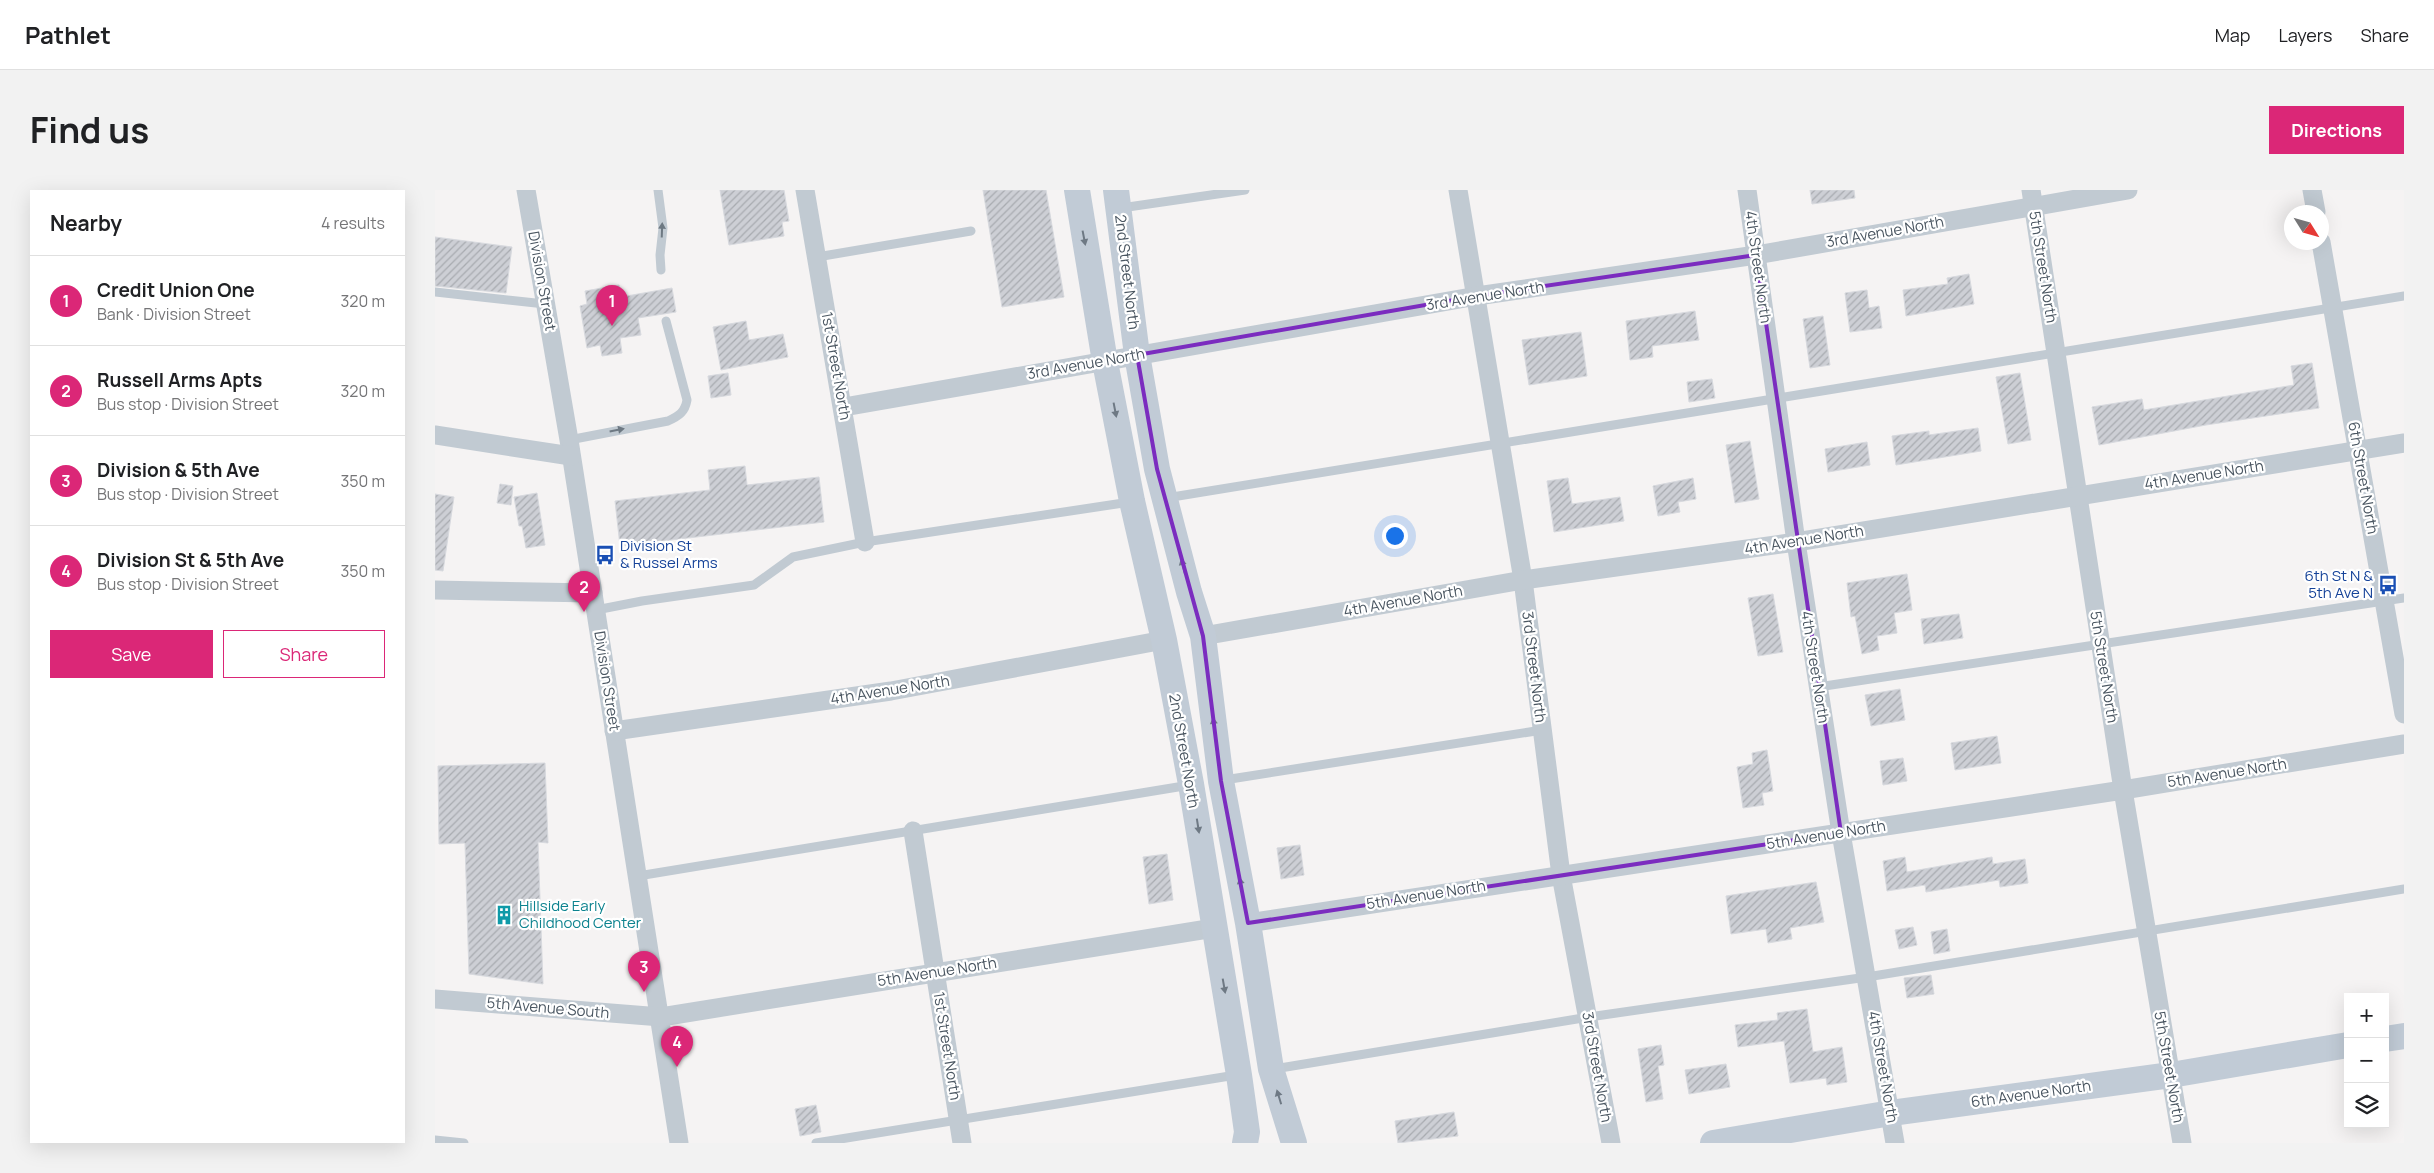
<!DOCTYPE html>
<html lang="en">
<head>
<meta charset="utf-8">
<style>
  :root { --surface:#fff; --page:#f2f2f2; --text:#202124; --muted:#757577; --line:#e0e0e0; --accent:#db2777 }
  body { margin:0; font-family:Manrope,sans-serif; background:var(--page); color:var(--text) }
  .controls { position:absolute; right:15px; bottom:15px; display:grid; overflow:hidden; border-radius:0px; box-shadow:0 5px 20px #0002 }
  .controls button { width:45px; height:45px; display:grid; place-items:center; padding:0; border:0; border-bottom:1px solid var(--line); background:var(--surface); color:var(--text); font:25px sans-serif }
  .compass { position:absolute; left:1849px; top:15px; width:45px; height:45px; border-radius:50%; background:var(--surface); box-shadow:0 5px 20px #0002; rotate:127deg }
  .you { position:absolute; left:959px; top:345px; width:18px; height:18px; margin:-12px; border:4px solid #fff; border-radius:50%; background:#1a73e8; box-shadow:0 0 0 8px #1a73e833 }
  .badge { display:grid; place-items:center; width:32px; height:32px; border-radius:50%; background:var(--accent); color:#fff; font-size:16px; font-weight:700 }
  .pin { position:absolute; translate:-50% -41px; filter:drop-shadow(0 1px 2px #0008) }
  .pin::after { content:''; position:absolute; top:26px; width:18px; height:15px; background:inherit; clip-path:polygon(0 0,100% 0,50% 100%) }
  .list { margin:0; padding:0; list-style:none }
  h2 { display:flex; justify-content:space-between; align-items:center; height:65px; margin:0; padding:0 20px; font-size:21px }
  h2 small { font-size:16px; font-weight:400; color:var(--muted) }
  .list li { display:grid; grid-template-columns:32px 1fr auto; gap:15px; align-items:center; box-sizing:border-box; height:90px; padding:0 20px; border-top:1px solid var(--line) }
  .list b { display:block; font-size:19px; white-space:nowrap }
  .list p { margin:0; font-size:16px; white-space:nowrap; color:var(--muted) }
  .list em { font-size:16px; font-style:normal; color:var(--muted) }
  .actions { display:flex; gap:10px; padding:15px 20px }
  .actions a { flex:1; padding:11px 0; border:1px solid var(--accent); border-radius:0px; text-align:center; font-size:18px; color:var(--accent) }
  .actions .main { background:var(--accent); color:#fff }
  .icon { flex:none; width:28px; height:28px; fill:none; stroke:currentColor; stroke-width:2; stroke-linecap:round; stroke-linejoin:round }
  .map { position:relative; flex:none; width:1969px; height:953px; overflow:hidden; border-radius:0px }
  header { display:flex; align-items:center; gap:30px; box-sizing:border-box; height:70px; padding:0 25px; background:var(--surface); border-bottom:1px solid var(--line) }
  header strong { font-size:24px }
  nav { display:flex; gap:28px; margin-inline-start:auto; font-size:18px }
  .intro { display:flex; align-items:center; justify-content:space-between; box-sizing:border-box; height:120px; padding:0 30px }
  h1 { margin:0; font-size:35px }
  .button { padding:12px 22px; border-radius:0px; background:var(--accent); color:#fff; font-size:18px; font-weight:700 }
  main { display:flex; gap:30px; padding:0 30px }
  aside { flex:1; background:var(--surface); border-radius:0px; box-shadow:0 5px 20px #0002 }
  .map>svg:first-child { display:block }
</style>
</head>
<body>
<header>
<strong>Pathlet</strong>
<nav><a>Map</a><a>Layers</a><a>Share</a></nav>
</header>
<div class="intro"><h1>Find us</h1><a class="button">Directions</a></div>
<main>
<aside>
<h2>Nearby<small>4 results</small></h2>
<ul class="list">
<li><span class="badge">1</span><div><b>Credit Union One</b><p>Bank · Division Street</p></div><em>320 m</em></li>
<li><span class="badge">2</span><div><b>Russell Arms Apts</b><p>Bus stop · Division Street</p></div><em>320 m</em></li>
<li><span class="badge">3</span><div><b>Division &amp; 5th Ave</b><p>Bus stop · Division Street</p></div><em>350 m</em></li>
<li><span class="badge">4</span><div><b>Division St &amp; 5th Ave</b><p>Bus stop · Division Street</p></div><em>350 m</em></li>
</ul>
<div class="actions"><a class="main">Save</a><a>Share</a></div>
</aside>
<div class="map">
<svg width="1969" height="953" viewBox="0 0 1969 953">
  <defs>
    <pattern id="building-hatch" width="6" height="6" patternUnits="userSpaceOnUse" patternTransform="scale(1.25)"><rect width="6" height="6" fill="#cdcfd5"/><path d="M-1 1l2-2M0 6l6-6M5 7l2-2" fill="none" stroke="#a8abb0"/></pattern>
  </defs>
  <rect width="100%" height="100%" fill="#f5f3f3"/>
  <g fill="url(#building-hatch)" stroke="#d7d9de">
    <path d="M285,0h64l5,31 -7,1 2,14 -55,9z"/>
    <path d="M548,0h63l18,107 -62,10z"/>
    <path d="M1375,0h44l1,8 -43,6z"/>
    <path d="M0,47l77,10 -6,46 -71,-7z"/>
    <path d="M1534,84l5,30 -68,12 -3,-26 45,-6 -1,-6z"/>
    <path d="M184,95l2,12 51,-9 4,24 -38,6 3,17 -21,3 2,15 -20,3 -2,-11 -13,3 -7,-42 7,-2 -2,-13z"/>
    <path d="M1432,100l2,18 10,-2 3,22 -32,4 -5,-39z"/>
    <path d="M1260,121l4,29 -47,6 1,11 -23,3 -4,-39z"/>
    <path d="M1388,126l7,49 -20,3 -7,-49z"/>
    <path d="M311,131l3,19 34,-6 5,23 -67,13 -8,-43z"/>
    <path d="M1146,142l6,44 -58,9 -7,-45z"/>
    <path d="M1877,173l7,45 -113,17 -107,20 -7,-38 50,-8 2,11 150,-25 -3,-19z"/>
    <path d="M293,183l3,22 -20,3 -3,-22z"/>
    <path d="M1585,183l11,67 -23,4 -12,-67z"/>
    <path d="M1277,189l3,19 -26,4 -2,-20z"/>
    <path d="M1543,238l3,23 -85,14 -4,-29 37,-5v4z"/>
    <path d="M1315,251l9,58 -24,4 -9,-58z"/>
    <path d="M1432,252l3,23 -42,7 -3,-23z"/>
    <path d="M310,276l2,19 72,-8 5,45 -204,24 -5,-45 95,-11 -2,-20z"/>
    <path d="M1133,288l4,26 48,-7 4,24 -70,11 -7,-51z"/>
    <path d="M1258,288l3,21 -18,3 2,10 -22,4 -5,-30z"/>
    <path d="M65,294l13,2 -2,19 -14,-2z"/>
    <path d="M102,303l8,52 -19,3 -4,-22h-3l-5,-29z"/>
    <path d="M0,304l19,3 -11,74 -8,-1z"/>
    <path d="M1472,384l5,36 -18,3 3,20 -20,3 2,14 -17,4 -7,-38 -4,1 -4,-34z"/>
    <path d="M1338,404l10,58 -25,4 -10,-58z"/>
    <path d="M1524,424l4,24 -39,6 -3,-25z"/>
    <path d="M1465,499l5,31 -34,6 -6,-31z"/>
    <path d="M1562,546l4,27 -46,7 -4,-27z"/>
    <path d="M1332,560l6,41 -11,2 2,12 -21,3 -6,-41 16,-3 -1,-11z"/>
    <path d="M1468,568l4,23 -24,4 -3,-24z"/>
    <path d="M110,573l3,80 -10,-1 5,142 -74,-10 -4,-131 -26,1 -1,-78z"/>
    <path d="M865,655l4,30 -23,4 -4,-31z"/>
    <path d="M732,664l6,46 -24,4 -6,-47z"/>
    <path d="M1470,667l2,15 85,-15 1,7 32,-5 3,24 -28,4 -1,-7 -73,12 -1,-7 -38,6 -4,-30z"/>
    <path d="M1381,692l8,40 -34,6 2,11 -24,4 -2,-14 -35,5 -5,-38z"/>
    <path d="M1478,737l4,18 -18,4 -4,-19z"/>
    <path d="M1512,739l3,22 -16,3 -3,-22z"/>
    <path d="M1496,785l3,19 -27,4 -3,-20z"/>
    <path d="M1372,819l6,43 29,-5 5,35 -20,3 -1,-7 -36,5 -6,-42 -46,6 -3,-22 43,-5 -1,-7z"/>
    <path d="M1226,855l3,20 -6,1 5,33 -17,3 -8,-53z"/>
    <path d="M1291,874l4,23 -41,7 -4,-24z"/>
    <path d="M381,915l5,27 -21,4 -5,-27z"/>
    <path d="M1019,922l4,24 -60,7 -3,-22z"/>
  </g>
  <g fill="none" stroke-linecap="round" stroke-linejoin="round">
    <g stroke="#c1cad2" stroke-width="9">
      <path d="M223,0l5,38 -3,27 1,15"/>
      <path d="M686,18l124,-18"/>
      <path d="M382,67l154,-26"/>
      <path d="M0,102l110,12"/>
      <path d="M134,250l99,-19c11,-5 17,-9 19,-21l-21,-79"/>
      <path d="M731,308l1238,-202"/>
      <path d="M161,420l46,-9 112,-16 39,-28 72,-15 265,-40"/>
      <path d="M1383,497l586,-89"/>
      <path d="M789,590l318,-50"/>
      <path d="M203,686l552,-91"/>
      <path d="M839,879l315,-52 278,-40 537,-88"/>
      <path d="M0,950l29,3"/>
      <path d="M381,953l420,-68"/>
    </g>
    <g stroke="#c1cad2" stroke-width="19">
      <path d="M91,0l43,250 110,703"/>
      <path d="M370,0l60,352"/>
      <path d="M1023,0l65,390 38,295 50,268"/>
      <path d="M1312,0l49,352 45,291 54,310"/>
      <path d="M1596,0l92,600 59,353"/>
      <path d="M1877,0l4,22"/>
      <path d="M1886,52l83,472"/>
      <path d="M409,217l633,-111 279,-41 372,-65"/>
      <path d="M0,245l136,21"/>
      <path d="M0,400l158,3"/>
      <path d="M768,446l320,-56 273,-38 608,-99"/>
      <path d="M179,541l277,-40 273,-51"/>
      <path d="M478,641l49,312"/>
      <path d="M813,733l875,-133 281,-46"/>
      <path d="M0,809l226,18 553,-89"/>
    </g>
    <g stroke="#c1cbd6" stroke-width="26">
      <path d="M642,0l28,172 27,139 32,139 27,144 48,291 8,57 -2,11"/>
      <path d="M681,0l21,165 20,114 32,123 14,44 18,145 27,142 23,146 23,74"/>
      <path d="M1950,849l19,-3"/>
      <path d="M1278,953l178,-30 280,-38 177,-30"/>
    </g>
  </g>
  <defs><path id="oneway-solid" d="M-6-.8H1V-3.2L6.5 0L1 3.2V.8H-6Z" transform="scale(1.25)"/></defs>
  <g fill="#6e7983">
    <use href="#oneway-solid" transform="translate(227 40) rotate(-88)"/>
    <use href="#oneway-solid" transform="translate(182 240) rotate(-11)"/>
  </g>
  <g fill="#6e7984">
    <use href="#oneway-solid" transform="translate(649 48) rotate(79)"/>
    <use href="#oneway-solid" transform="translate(680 220) rotate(79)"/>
    <use href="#oneway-solid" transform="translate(748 376) rotate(-104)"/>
    <use href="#oneway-solid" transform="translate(779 535) rotate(-97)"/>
    <use href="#oneway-solid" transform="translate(763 636) rotate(81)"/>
    <use href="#oneway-solid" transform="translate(806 695) rotate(-101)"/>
    <use href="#oneway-solid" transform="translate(789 796) rotate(80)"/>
    <use href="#oneway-solid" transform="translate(844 907) rotate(-107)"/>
  </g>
  <path fill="none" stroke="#7b2cbf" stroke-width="4" stroke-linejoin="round" d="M1321,65l85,578 -593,90 -27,-142 -18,-145 -46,-167 -20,-114 340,-59z"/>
  <defs>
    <symbol id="bus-bare" viewBox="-9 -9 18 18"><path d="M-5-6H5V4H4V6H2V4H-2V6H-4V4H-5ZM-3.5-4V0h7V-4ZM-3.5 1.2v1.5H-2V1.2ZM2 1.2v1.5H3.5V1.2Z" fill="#1a4fb4" stroke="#fff" stroke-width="2.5" paint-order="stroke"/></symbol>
    <symbol id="building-bare" viewBox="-9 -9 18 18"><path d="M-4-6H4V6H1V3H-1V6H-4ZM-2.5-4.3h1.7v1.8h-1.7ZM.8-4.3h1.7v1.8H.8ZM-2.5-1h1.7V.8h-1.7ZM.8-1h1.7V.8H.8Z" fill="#0f9aa8" stroke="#fff" stroke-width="2.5" paint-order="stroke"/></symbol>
  </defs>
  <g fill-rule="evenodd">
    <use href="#bus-bare" x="156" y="351" width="28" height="28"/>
    <use href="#bus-bare" x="1939" y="381" width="28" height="28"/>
    <use href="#building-bare" x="55" y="711" width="28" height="28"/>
  </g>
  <g text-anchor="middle" stroke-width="4.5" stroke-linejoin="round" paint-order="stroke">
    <g font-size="15" fill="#4a5661" stroke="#fff">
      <text transform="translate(1450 42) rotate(-10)" y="5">3rd Avenue North</text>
      <text transform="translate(1323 77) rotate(82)" y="5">4th Street North</text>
      <text transform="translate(1608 77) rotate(81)" y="5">5th Street North</text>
      <text transform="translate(692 82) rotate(83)" y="5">2nd Street North</text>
      <text transform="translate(107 91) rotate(80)" y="5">Division Street</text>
      <text transform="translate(1050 106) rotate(-9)" y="5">3rd Avenue North</text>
      <text transform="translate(651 174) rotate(-10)" y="5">3rd Avenue North</text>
      <text transform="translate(401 176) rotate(80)" y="5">1st Street North</text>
      <text transform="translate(1769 285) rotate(-9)" y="5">4th Avenue North</text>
      <text transform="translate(1928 288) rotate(80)" y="5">6th Street North</text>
      <text transform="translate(1369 350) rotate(-9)" y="5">4th Avenue North</text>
      <text transform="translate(968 411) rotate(-10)" y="5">4th Avenue North</text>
      <text transform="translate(1099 477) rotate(83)" y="5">3rd Street North</text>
      <text transform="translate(1380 477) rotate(81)" y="5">4th Street North</text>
      <text transform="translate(1669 477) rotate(81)" y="5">5th Street North</text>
      <text transform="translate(172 491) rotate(81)" y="5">Division Street</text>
      <text transform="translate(455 500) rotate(-9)" y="5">4th Avenue North</text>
      <text transform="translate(749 561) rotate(80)" y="5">2nd Street North</text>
      <text transform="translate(1792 583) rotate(-9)" y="5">5th Avenue North</text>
      <text transform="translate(1391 645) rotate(-9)" y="5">5th Avenue North</text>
      <text transform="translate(991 705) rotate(-9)" y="5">5th Avenue North</text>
      <text transform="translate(502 782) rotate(-9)" y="5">5th Avenue North</text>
      <text transform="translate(113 818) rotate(5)" y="5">5th Avenue South</text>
      <text transform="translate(512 856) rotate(81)" y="5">1st Street North</text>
      <text transform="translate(1162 877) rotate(80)" y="5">3rd Street North</text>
      <text transform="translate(1448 877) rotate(80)" y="5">4th Street North</text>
      <text transform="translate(1734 877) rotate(80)" y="5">5th Street North</text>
      <text transform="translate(1596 904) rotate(-8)" y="5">6th Avenue North</text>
    </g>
    <g font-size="15" fill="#164399" stroke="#fff" text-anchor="start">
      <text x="185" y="361">Division St<tspan x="185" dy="17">&amp; Russel Arms</tspan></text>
      <text x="1938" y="391" text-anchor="end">6th St N &amp;<tspan x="1938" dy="17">5th Ave N</tspan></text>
    </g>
    <g font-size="15" fill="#0d838f" stroke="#fff" text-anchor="start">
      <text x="84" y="721">Hillside Early<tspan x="84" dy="17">Childhood Center</tspan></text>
    </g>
  </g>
</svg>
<div class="controls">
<button>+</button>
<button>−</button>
<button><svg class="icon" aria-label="layers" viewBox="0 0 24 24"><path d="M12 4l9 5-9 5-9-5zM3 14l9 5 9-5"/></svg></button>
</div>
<svg class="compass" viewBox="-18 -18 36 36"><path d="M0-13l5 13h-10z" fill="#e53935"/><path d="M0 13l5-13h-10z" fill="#757577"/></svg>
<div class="you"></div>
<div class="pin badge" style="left:177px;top:136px">1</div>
<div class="pin badge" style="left:149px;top:422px">2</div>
<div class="pin badge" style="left:209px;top:802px">3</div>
<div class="pin badge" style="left:242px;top:877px">4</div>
</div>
</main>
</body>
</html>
